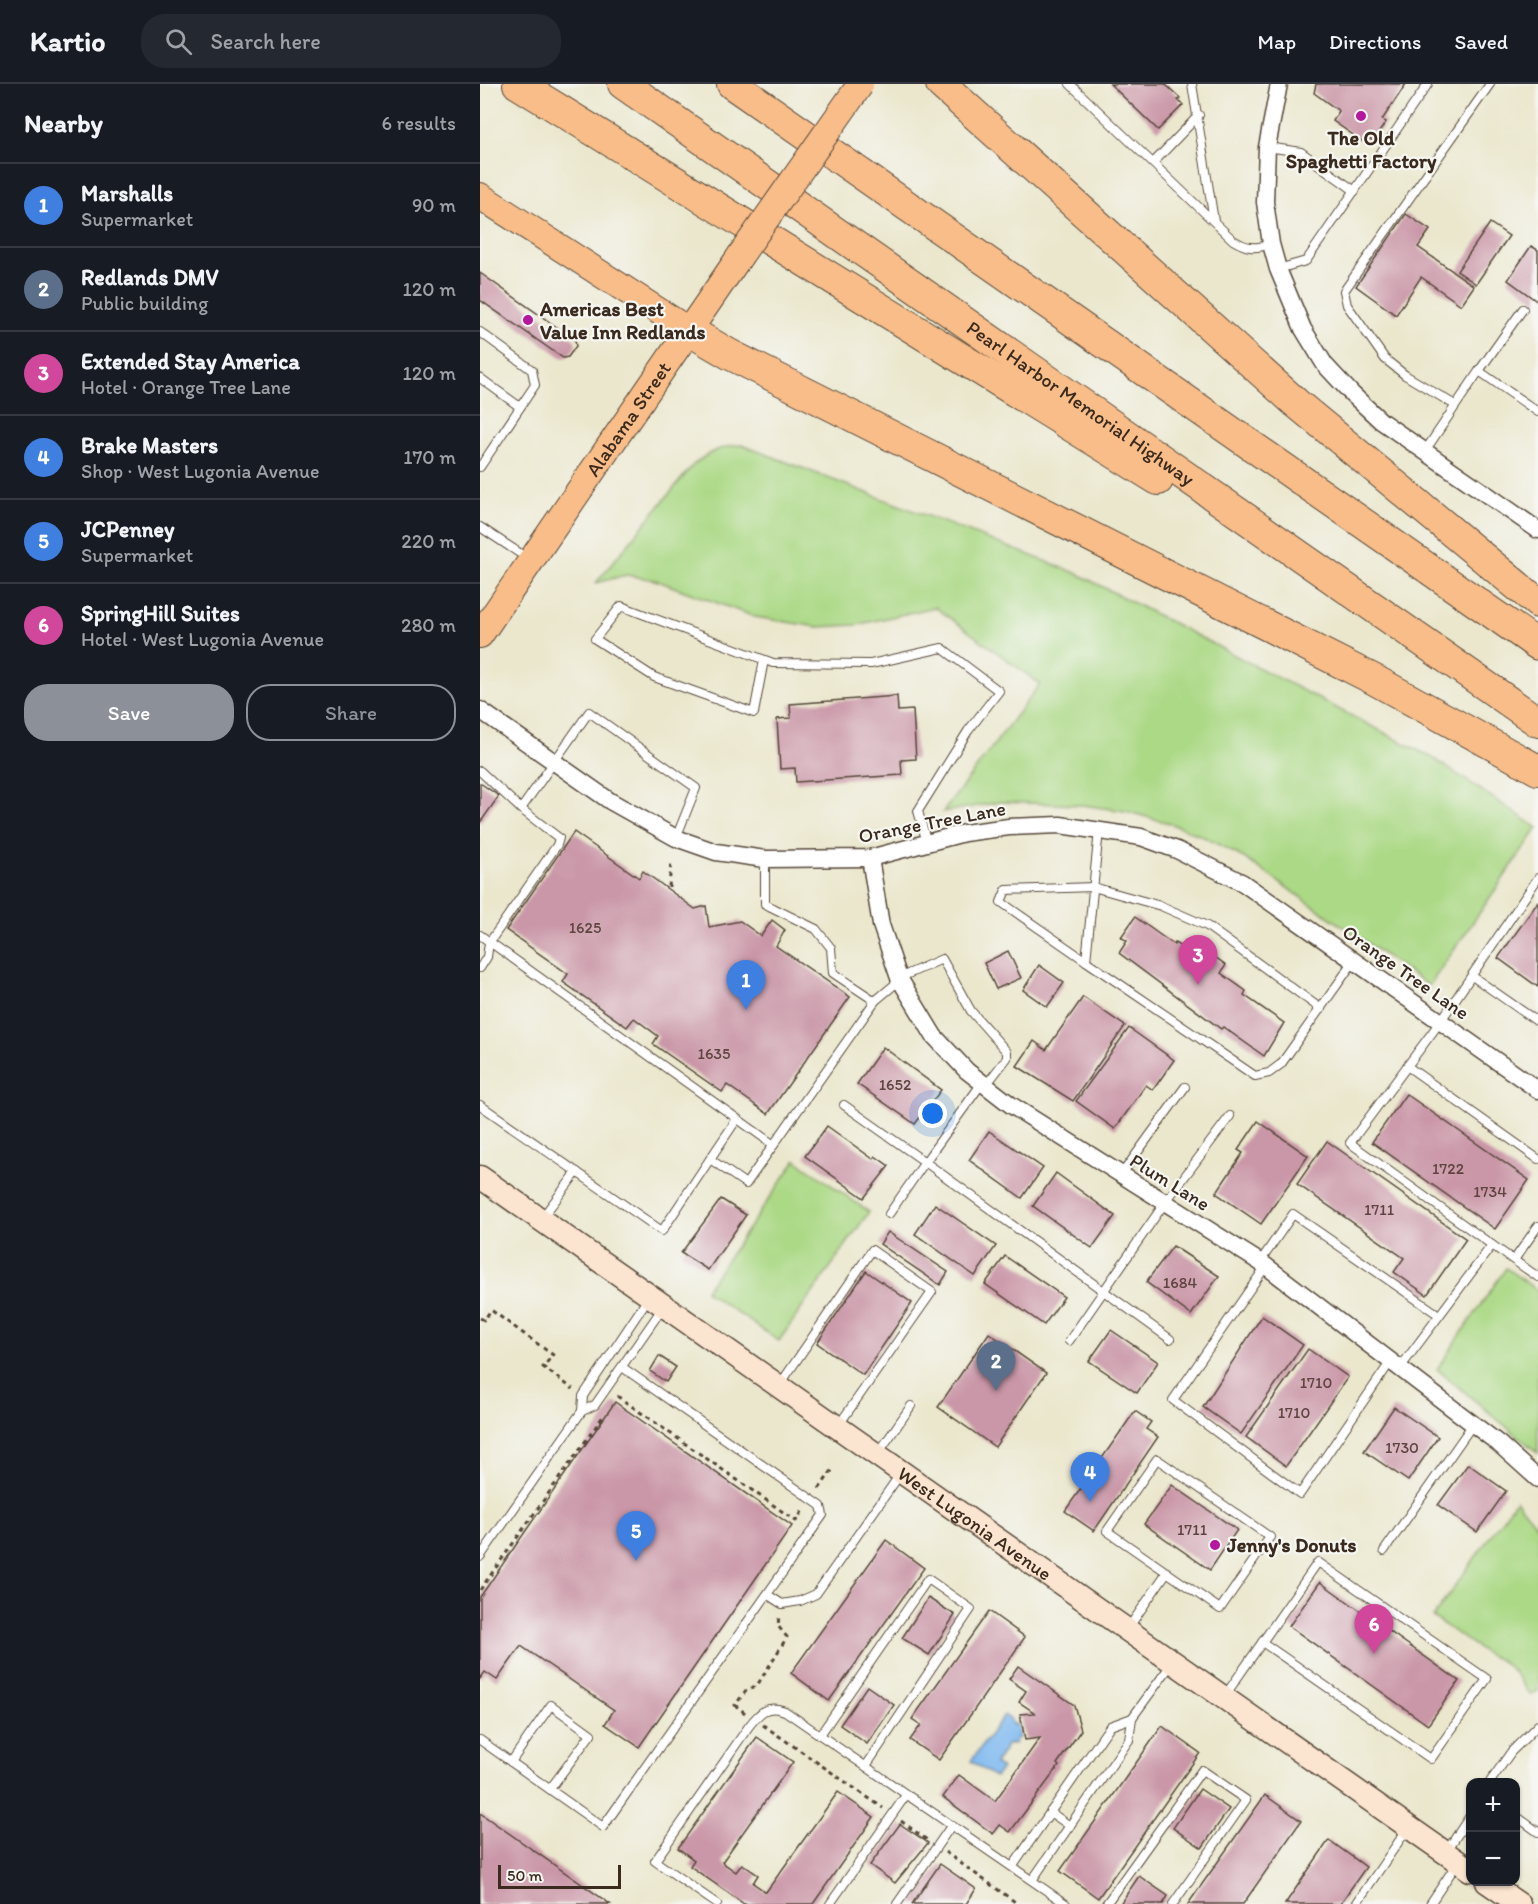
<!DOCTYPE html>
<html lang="en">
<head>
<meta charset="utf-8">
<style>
  :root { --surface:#171b24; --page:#242831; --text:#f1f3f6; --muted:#9ea1a6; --line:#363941; --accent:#8c9099 }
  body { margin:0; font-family:Itim,sans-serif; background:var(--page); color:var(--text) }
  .controls { position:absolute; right:18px; bottom:18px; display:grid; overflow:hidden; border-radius:12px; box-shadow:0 2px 4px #0004 }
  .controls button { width:54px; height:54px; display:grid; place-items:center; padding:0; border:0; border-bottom:2px solid var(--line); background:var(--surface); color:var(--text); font:30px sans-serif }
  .scale { position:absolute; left:18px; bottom:15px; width:123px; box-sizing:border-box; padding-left:6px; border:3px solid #3b2a1e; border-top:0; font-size:16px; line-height:21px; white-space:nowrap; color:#3b2a1e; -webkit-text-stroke:4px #f6f6f2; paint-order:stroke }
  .you { position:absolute; left:453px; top:1030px; width:21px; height:21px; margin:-15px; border:4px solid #fff; border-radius:50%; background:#1a73e8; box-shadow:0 0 0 9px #1a73e833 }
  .badge { display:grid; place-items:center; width:39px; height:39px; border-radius:50%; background:var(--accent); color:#fff; font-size:20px; font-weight:700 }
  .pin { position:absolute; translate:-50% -50px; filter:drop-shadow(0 2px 3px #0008) }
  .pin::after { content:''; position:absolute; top:32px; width:21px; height:18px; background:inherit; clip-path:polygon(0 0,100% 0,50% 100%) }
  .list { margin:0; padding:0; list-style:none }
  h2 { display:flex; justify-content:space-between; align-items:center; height:78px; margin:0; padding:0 24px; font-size:26px }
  h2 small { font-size:20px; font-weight:400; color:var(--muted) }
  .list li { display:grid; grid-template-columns:39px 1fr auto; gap:18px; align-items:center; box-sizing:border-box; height:84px; padding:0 24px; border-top:2px solid var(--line) }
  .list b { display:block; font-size:22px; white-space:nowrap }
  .list p { margin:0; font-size:20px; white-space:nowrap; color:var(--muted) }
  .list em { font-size:20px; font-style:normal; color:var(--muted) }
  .actions { display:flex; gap:12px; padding:18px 24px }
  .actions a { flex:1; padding:14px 0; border:2px solid var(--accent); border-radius:24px; text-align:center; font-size:21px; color:var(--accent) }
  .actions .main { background:var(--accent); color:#fff }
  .icon { flex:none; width:33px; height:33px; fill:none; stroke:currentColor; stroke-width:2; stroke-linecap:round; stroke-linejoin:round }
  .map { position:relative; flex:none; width:1058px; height:1820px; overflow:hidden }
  header { display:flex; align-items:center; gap:36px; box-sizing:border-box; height:84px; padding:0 30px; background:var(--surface); border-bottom:2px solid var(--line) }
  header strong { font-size:28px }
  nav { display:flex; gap:33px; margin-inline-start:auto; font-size:21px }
  .search { width:420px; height:54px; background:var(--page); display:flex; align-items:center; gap:15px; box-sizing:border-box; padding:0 21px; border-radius:24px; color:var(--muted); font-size:22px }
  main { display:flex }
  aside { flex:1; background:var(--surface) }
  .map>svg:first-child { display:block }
</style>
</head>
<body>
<header>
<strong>Kartio</strong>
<div class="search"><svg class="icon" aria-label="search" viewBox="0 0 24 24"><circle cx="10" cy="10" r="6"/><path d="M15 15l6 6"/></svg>Search here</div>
<nav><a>Map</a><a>Directions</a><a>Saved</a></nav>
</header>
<main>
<aside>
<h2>Nearby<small>6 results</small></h2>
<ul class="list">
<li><span class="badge" style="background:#3f7fe0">1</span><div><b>Marshalls</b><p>Supermarket</p></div><em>90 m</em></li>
<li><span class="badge" style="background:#5c6f8a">2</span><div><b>Redlands DMV</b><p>Public building</p></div><em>120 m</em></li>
<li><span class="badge" style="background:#d1479c">3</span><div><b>Extended Stay America</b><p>Hotel · Orange Tree Lane</p></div><em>120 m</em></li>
<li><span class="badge" style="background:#3f7fe0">4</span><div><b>Brake Masters</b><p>Shop · West Lugonia Avenue</p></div><em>170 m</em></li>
<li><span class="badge" style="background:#3f7fe0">5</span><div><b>JCPenney</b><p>Supermarket</p></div><em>220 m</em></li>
<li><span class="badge" style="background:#d1479c">6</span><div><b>SpringHill Suites</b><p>Hotel · West Lugonia Avenue</p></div><em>280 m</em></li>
</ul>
<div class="actions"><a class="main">Save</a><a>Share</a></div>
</aside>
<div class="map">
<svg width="1058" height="1820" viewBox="0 0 1058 1820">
  <rect width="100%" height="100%" fill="#f6f6f2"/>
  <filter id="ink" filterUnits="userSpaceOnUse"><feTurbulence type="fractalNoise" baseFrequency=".0167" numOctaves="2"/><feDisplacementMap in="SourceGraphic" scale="12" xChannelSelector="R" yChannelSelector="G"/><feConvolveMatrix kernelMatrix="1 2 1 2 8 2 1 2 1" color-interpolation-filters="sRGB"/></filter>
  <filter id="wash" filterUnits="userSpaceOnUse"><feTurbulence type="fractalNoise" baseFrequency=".008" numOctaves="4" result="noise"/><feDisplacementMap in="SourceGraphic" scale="24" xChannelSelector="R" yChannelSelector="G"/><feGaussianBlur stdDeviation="1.35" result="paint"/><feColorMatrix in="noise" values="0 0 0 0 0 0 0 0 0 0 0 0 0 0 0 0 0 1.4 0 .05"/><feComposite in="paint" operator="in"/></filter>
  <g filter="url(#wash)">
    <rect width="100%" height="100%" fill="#ebe7cd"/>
    <g fill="#acd986" stroke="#748252" stroke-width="1.5">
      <path d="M262,361l334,128 355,184 107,71 -109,158 -185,-128 -42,-22 -33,-13 -44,-12 -43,-6 -82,-3 -57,10 97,-128 -105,-77 -79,18 -38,2 -63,-10 -100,-37 -29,-5 -30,8 97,-118c16,-13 28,-19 49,-20z"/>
      <path d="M316,1076l73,52 -90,129 -74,-50z"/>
      <path d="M1026,1184l32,23v162l-101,-84z"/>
      <path d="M1036,1416l22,27v164l-8,4 -16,-23 -14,-12 -12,-5 -55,-38z"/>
    </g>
    <path fill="#7fb9f0" stroke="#5d7287" stroke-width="1.5" d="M524,1631l7,5 1,5 5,-1 2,14 -4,1 1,4 -9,2 -12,19 7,5 -7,8 -24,-16z"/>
    <g id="blocks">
      <g fill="#ca97a8">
        <path d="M630,0h55l15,14 -2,2 5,5 -25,25z"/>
        <path d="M836,0h90l-24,36 4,2 -13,19 -4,-3 -4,5 -32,-22 6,-10 -25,-18z"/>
        <path d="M926,130l24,16 -12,17 56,39 -13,19 -40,-28 -25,38 -40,-29z"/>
        <path d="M1010,139l19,13 -33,48 -19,-13z"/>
        <path d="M1051,162l7,4v52l-30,-22z"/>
        <path d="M0,189l95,67 1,6 -8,11 -5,1 -83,-58z"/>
        <path d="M417,612l1,15 15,-1 3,49 -15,1 1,15 -106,7 -1,-14 -15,1 -3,-50 14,-1 -1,-14z"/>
        <path d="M0,699l19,13 -19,27z"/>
        <path d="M94,748l65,46 4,-7 52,38 11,-3 3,21 31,-6 21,15 11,-16 13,10 -9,16 74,51 -82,117 -41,-29 -5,7 -69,-48 5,-8 -24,-18 -7,9 -64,-45 5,-8 -62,-44z"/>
        <path d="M1058,818v85l-40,-29z"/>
        <path d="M655,833l39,28 1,-2 17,11 6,-9 28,20 -5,8 25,18 -2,4 40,28 -20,33 -41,-29 -2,2 -102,-76 8,-12 -6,-4z"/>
        <path d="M528,867l13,27 -25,11 -12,-26z"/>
        <path d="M559,881l25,18 -17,24 -24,-17z"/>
        <path d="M603,913l42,29 -52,75 -56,-35 17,-25 12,9z"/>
        <path d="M649,944l45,32 -21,30 -7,-5 -31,44 -39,-28z"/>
        <path d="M403,963l58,43 -26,34 -58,-40z"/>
        <path d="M926,1010l123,86 -34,49 -123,-87z"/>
        <path d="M778,1037l50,35 -47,68 -45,-31 27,-40 -5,-3z"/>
        <path d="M347,1042l46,33 2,-3 14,10 -25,32 -59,-42z"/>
        <path d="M509,1047l54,37 -21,30 -53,-38z"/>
        <path d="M847,1057l139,98 -39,56 -33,-23 10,-14 -107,-74z"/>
        <path d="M576,1089l59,43 -23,32 -59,-42z"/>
        <path d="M241,1115l25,16 -38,55 -27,-17z"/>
        <path d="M455,1120l61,42 -21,30 -60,-42z"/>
        <path d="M408,1148l60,40 -8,13 -60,-41z"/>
        <path d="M693,1162l46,30 -28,39 -45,-33z"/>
        <path d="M525,1172l59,41 -20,28 -59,-41z"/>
        <path d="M386,1187l46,32 -49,72 -46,-32z"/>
        <path d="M782,1232l41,29 -62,89 -38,-27z"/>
        <path d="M631,1246l47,32 -21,31 -48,-32z"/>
        <path d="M509,1249l57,40 -51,74 -57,-40z"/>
        <path d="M828,1265l40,28 -62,89 -40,-29z"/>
        <path d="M179,1272l17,11 -10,15 -16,-11z"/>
        <path d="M135,1318l177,124 -153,221 -34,-23 9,-14 -93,-64 -24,34 -12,-8 -5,7v-82z"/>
        <path d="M914,1323l44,30 -30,44 -44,-30z"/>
        <path d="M655,1327l16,11 -5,7 12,8 -64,94 -29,-20z"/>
        <path d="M988,1380l38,27 -29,41 -39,-27z"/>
        <path d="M692,1401l65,45 -27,40 -66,-46z"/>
        <path d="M406,1456l38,28 -95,133 -38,-28z"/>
        <path d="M840,1498l139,99 -31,44 -139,-99z"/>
        <path d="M448,1514l27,17 -26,40 -27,-17z"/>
        <path d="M509,1527l36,26 -86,123 -29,-20 11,-15 -9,-6z"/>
        <path d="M538,1582l56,39 7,25 -24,34 2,2 -49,66 -10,-7 -7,9 -50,-37 16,-22 36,26 45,-63 -15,2 -5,-26 15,-1 -16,-11 7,-11 -17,-12z"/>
        <path d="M387,1602l27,19 -27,39 -27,-19z"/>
        <path d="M682,1642l38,27 -102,145 -38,-27z"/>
        <path d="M277,1653l36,25 -71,100 14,10 6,-8 16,11 -5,8 13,9 72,-100 36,25 -61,87h-69l-54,-38 4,-6 -16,-12z"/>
        <path d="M720,1705l29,20 -27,39 -29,-20z"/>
        <path d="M785,1711l36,26 -58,83h-55z"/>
        <path d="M0,1729l130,91h-130z"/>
        <path d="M420,1740l28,19 -33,40 -25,-18z"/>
        <path d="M849,1756l37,27 -26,37h-55z"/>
        <path d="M460,1780l36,25 -10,15h-54z"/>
        <path d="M659,1792l29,20 -5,8h-43z"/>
      </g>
    </g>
  </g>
  <g filter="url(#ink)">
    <use href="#blocks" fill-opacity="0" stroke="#554638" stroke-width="1.5"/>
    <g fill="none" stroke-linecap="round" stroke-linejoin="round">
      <defs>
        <g id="lane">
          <path d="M590,0l163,156c15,9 22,9 38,4"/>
          <path d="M712,0l22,137"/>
          <path d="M787,63l34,5 54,39"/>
          <path d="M673,79l46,-48"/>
          <path d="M798,185l28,-8 122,-177"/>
          <path d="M0,248l52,38 3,15 -55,82"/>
          <path d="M999,287l44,-62"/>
          <path d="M0,294l40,29"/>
          <path d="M975,321l-50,-30 -20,-16 -38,-54 -3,-14 146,-207"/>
          <path d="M945,367l54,-80 59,41"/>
          <path d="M0,443l50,33"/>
          <path d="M284,576l-10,53 -100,-36 -59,-38 26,-33 152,57 98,1 71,-16 57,43 -31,40 -50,80 9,32"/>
          <path d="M0,687l41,38 38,29 -2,7 -68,98 -2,14 -7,11"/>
          <path d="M41,725l68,-97 107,76 -20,50"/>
          <path d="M619,746l-13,131 169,115 14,-3 12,-9 73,-103"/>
          <path d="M285,775v45l51,25 15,19 2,25 42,28"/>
          <path d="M0,851l294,210"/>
          <path d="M606,877l-85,-59 5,-12 87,-3 68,19 46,20 114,83"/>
          <path d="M992,892l66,46"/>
          <path d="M419,894l43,-19 29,52 36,41v6l-21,27"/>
          <path d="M927,982l131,93"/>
          <path d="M502,999l-57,79 245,177"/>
          <path d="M0,1021l182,126 48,-72 36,25 129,-183 25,-21"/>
          <path d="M364,1021l81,57 -36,52"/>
          <path d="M230,1075l27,-40"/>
          <path d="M641,1091l64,-88"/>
          <path d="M61,1135l36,-47"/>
          <path d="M1012,1161l46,32"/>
          <path d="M1034,1176l24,-34"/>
          <path d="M780,1178l33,-48 146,101"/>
          <path d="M786,1182l-93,134 127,94 91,-133"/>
          <path d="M589,1257l95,-137 66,-88"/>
          <path d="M920,1284l92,-123 -142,-102 90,-121 98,-144"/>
          <path d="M299,1302l93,-136 60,42 -94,134"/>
          <path d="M102,1327l1,-15 66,-99"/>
          <path d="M397,1371l34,-49"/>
          <path d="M677,1375l113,78 -50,72 -113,-78z"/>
          <path d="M904,1467l89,-127"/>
          <path d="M0,1473l102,-146 13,-6 69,-99"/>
          <path d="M288,1511l14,9 18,-3 16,-7 85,-121"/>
          <path d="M647,1546l40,-58"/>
          <path d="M744,1613l94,-135 169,117 -56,80 -169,-117"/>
          <path d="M340,1651l108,-156 43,30 -105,157"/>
          <path d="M0,1656l123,87 220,-312 -2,-9 -199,-139"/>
          <path d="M31,1678l40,-57 40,29 -41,55"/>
          <path d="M1010,1698l21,-30 27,-27"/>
          <path d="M570,1728l20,14"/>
          <path d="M1036,1732l22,16"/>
          <path d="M966,1768l24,-36"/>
          <path d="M533,1782l97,-140 22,-8"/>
          <path d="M553,1795l96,-139 3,-22 41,-56"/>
          <path d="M237,1820l-62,-43 94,-135c11,-14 18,-22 36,-15l281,193"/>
          <path d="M350,1820l76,-109"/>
          <path d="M417,1820l54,-78"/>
          <path d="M626,1820l96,-134 44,30 -73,104"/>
          <path d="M876,1820l52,-76"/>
          <path d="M950,1820l28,-42"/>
        </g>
        <g id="street">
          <path d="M799,0l-12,63 -2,55 6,42 7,25 25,60 22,36 27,29 29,27 157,109"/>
          <path d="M0,626l130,91 66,37 40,14 49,7 105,-1 94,-25 45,-6 51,-2 81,12 36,13 66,33 295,207"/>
          <path d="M390,774l11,67 18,53 35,58 33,35 44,34 255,161 232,177 40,36"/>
        </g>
        <g id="secondary">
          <path id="s1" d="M0,1093l990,693"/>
          <path d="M1007,1798l32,22"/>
        </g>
        <g id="primary">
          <path d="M0,112l208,134"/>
          <path id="s2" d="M0,551l260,-379"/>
        </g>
        <g id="highway">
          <path d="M38,0l640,396"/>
          <path id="s3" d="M143,0l915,638"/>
          <path d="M252,0l806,561"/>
          <path d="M461,0l355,319 242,200"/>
          <path d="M208,246l41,24 644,325 165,91"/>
        </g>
      </defs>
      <use href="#lane" stroke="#554638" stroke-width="10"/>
      <use href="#street" stroke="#554638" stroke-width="19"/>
      <use href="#secondary" stroke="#554638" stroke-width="25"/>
      <use href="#primary" stroke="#554638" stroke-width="28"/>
      <use href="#highway" stroke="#554638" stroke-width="32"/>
      <g stroke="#554638" stroke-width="3" stroke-dasharray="4.5 4.5" stroke-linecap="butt">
        <path d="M189,803l2,-25"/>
        <path d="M0,1234l4,2 7,-10 62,45 -10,12 30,22"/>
        <path d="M137,1312l179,125 8,-12"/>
        <path d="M339,1405l14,-20"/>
        <path d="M0,1506l124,-175"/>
        <path d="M265,1629l-10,-8 11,-14 12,-7 29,-47 -9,-11 1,-11"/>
        <path d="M283,1641l120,83"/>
        <path d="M421,1737l26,19"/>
        <path d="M465,1768l73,52"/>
      </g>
      <use href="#lane" stroke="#fff" stroke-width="8"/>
      <use href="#street" stroke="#fff" stroke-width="16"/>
      <use href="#secondary" stroke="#fce5d0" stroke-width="22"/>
      <use href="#primary" stroke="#f8bd89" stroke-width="26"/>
      <use href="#highway" stroke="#f8bd89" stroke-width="30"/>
      <defs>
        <path id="primary-bridge" d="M260,172l120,-171"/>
      </defs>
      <use href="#primary-bridge" stroke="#554638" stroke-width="28" stroke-linecap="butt"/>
      <use href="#primary-bridge" stroke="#f8bd89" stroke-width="26"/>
    </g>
  </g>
  <g fill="#b5179e" stroke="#f6f6f2" stroke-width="2">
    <circle cx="881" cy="32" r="6"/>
    <circle cx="48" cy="236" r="6"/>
    <circle cx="735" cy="1461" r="6"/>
  </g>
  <g text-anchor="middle" stroke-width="4.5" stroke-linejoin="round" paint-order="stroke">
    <g font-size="16" fill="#5f4540">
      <text x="105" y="849">1625</text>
      <text x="234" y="975">1635</text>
      <text x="415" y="1006">1652</text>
      <text x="968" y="1090">1722</text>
      <text x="1010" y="1113">1734</text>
      <text x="899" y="1131">1711</text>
      <text x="700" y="1204">1684</text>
      <text x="836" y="1304">1710</text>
      <text x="814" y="1334">1710</text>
      <text x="922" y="1369">1730</text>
      <text x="712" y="1451">1711</text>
    </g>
    <g font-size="20" font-weight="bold" fill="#3b2a1e" stroke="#f6f6f2" text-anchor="start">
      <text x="881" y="61" text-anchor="middle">The Old<tspan x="881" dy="23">Spaghetti Factory</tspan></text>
      <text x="60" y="232">Americas Best<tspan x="60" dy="23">Value Inn Redlands</tspan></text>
      <text x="747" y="1468">Jenny's Donuts</text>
    </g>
    <g font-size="20" fill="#3b2a1e" stroke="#f6f6f2">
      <text dy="7" stroke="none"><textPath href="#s3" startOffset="558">Pearl Harbor Memorial Highway</textPath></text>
      <text dy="7" stroke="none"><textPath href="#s2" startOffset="262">Alabama Street</textPath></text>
      <text transform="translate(452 738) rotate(-11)" y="7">Orange Tree Lane</text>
      <text transform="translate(926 888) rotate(35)" y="7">Orange Tree Lane</text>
      <text transform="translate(690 1098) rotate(32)" y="7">Plum Lane</text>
      <text dy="7" stroke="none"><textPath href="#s1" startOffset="604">West Lugonia Avenue</textPath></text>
    </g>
  </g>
</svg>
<div class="controls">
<button>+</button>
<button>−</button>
</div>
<div class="scale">50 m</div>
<div class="you"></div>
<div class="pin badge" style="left:266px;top:926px;background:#3f7fe0">1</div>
<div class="pin badge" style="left:516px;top:1307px;background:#5c6f8a">2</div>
<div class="pin badge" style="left:718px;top:901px;background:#d1479c">3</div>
<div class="pin badge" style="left:610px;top:1418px;background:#3f7fe0">4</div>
<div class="pin badge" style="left:156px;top:1477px;background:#3f7fe0">5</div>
<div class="pin badge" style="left:894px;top:1570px;background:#d1479c">6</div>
</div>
</main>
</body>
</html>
